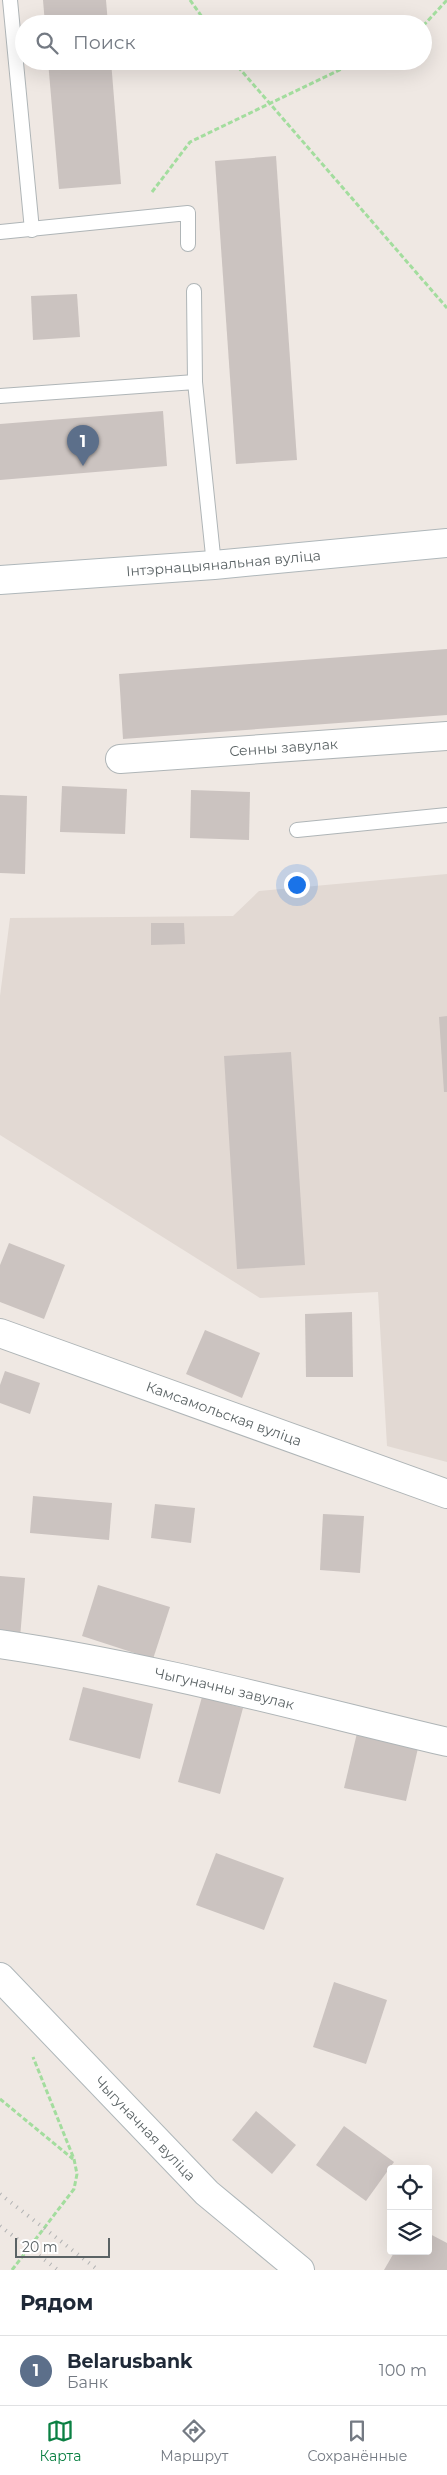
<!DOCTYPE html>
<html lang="ru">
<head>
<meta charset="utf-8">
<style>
  :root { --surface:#fff; --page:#f6f6f7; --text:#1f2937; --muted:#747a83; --line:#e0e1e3; --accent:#0b8043 }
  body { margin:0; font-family:Montserrat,sans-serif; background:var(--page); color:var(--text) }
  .controls { position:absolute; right:15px; bottom:15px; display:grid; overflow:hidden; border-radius:5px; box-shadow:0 5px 20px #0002 }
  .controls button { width:45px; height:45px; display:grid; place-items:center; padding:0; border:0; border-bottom:1px solid var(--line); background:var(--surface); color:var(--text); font:25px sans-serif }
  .scale { position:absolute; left:15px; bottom:12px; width:95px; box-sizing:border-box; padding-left:5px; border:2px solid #5b6365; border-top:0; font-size:14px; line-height:18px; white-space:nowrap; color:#5b6365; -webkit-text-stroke:4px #fff; paint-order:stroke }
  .you { position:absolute; left:296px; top:884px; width:18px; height:18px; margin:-12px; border:4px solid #fff; border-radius:50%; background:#1a73e8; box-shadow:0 0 0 8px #1a73e833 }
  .badge { display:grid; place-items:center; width:32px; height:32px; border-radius:50%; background:var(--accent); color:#fff; font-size:16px; font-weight:700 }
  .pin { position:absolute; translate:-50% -41px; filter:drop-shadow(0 1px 2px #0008) }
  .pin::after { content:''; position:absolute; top:26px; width:18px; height:15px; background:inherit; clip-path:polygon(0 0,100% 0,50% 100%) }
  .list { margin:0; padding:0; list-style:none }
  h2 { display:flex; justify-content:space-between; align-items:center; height:65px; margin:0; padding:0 20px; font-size:21px }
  h2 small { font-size:16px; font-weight:400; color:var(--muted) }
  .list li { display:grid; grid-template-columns:32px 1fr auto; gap:15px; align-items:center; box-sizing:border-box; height:70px; padding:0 20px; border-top:1px solid var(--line) }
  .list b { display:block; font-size:19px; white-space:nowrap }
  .list p { margin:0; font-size:16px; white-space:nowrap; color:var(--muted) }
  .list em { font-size:16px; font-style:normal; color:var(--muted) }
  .icon { flex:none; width:28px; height:28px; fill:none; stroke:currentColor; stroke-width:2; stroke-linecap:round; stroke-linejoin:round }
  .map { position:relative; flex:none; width:447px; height:2270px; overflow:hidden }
  .search { position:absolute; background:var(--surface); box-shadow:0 5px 20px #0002; left:15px; right:15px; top:15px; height:55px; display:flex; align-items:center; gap:12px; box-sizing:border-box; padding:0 18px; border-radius:28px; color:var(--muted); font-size:19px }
  .sheet { height:135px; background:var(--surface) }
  nav { display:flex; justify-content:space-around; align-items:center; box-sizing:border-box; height:70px; border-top:1px solid var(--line); background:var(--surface); font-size:14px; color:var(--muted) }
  nav a { display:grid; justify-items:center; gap:2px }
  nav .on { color:var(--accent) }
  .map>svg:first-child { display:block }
</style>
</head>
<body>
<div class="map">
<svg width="447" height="2270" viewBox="0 0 447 2270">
  <rect width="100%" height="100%" fill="#efe8e3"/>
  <path fill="#e2d9d3" d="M447,874v588l-60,-16 -9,-154 -118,6 -260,-163v-139l10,-78 223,-2 26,-25z"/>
  <g fill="#cbc3c0">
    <path d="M43,0h63l2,24h-63z"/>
    <path d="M48,61h63l10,123 -62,5z"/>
    <path d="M276,156l21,304 -61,4 -21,-303z"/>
    <path d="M77,294l3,43 -47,3 -2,-44z"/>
    <path d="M163,411l4,55 -167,14v-56z"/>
    <path d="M447,649v66l-324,24 -4,-65z"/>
    <path d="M62,786l65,3 -2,45 -65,-2z"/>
    <path d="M191,790l59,2 -1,48 -59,-2z"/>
    <path d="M0,795l27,1 -2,78 -25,-1z"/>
    <path d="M151,923h33l1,21 -34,1z"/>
    <path d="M447,1016v76h-3l-5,-75z"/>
    <path d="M291,1052l14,213 -68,4 -13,-213z"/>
    <path d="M9,1243l56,22 -21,54 -44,-17v-37z"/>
    <path d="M352,1312l1,65h-47l-1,-63z"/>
    <path d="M205,1330l55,23 -18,45 -56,-24z"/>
    <path d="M5,1371l35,12 -10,31 -30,-11v-18z"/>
    <path d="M33,1496l79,7 -3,37 -79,-7z"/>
    <path d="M155,1504l40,4 -4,35 -40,-5z"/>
    <path d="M323,1514l41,2 -4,57 -40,-3z"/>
    <path d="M0,1576l25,2 -5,60 -20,-1z"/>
    <path d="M98,1585l72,22 -17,52 -71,-23z"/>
    <path d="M83,1687l70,17 -13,55 -71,-19z"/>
    <path d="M202,1697l41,11 -23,86 -42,-12z"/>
    <path d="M357,1733l61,15 -12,53 -62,-13z"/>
    <path d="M216,1853l68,25 -20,52 -68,-25z"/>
    <path d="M334,1982l53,18 -21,64 -53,-17z"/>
    <path d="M256,2111l40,34 -24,29 -40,-34z"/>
    <path d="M344,2126l50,36 -28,39 -50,-36z"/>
    <path d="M428,2233l19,10v27h-63l11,-19h33z"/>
  </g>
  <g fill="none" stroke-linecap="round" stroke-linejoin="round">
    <defs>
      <g id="lane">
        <path d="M10,0l22,230"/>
        <path d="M0,232l188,-19v31"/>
        <path d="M194,291l1,91"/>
        <path d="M0,396l195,-14 19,183"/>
        <path d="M297,830l150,-15"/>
      </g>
      <g id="street">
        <path id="s1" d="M120,759l327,-23"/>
        <path id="s2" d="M0,1333l447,161"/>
        <path id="s3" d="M0,1644c151,22 299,63 447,98"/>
      </g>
      <g id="secondary">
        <path id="s4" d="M0,580l214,-15 233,-22"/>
        <path id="s5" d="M0,1977l207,216 93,77"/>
      </g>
    </defs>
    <use href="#lane" stroke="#afb5b7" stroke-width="16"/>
    <use href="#street" stroke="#afb5b7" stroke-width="30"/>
    <use href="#secondary" stroke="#afb7ba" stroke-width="30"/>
    <g stroke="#a3dd9e" stroke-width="3" stroke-dasharray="5 2.5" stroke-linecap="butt">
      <path d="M190,0l17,24"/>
      <path d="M423,26l24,-26"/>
      <path d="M233,61l214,247"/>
      <path d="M152,192l38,-50 168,-81"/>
      <path d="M0,2099l73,60"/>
      <path d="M12,2270l62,-81 3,-15 -3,-15 -41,-102"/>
    </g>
    <use href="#lane" stroke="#fff" stroke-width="14"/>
    <use href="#street" stroke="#fff" stroke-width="28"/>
    <use href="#secondary" stroke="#fff" stroke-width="28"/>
    <g stroke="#b1b2b3" stroke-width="4" stroke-dasharray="1 6" stroke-linecap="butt">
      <path d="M0,2194l98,76"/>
      <path d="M0,2226l58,44"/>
    </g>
  </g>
  <g text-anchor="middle" stroke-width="4.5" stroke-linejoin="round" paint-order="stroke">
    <g font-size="14" fill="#5b6365" stroke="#fff">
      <text dy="5" stroke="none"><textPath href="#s4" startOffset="224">Інтэрнацыянальная вуліца</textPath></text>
      <text dy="5" stroke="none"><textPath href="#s1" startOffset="164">Сенны завулак</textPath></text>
      <text dy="5" stroke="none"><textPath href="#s2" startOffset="238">Камсамольская вуліца</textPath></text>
      <text dy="5" stroke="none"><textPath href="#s3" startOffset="229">Чыгуначны завулак</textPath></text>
      <text dy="5" stroke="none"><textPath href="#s5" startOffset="210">Чыгуначная вуліца</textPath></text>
    </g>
  </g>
</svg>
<div class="controls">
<button><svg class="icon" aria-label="locate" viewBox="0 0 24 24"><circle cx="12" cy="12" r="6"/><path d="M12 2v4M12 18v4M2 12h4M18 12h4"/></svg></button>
<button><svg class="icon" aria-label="layers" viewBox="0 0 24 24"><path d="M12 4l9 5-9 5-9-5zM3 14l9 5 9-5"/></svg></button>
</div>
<div class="scale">20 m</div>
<div class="you"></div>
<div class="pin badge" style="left:83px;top:466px;background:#5c6f8a">1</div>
<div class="search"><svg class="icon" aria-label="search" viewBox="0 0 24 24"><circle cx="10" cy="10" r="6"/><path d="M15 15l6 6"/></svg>Поиск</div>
</div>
<section class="sheet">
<h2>Рядом<small></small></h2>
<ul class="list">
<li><span class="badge" style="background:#5c6f8a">1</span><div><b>Belarusbank</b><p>Банк</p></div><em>100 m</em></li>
</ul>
</section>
<nav>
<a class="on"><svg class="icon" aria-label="map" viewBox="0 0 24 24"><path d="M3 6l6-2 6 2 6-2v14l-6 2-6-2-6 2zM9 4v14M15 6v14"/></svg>Карта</a>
<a><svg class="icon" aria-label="directions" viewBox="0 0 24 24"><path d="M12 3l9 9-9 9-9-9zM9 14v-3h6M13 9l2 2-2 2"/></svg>Маршрут</a>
<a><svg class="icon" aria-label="saved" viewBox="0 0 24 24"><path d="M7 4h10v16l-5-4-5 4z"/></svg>Сохранённые</a>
</nav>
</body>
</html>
